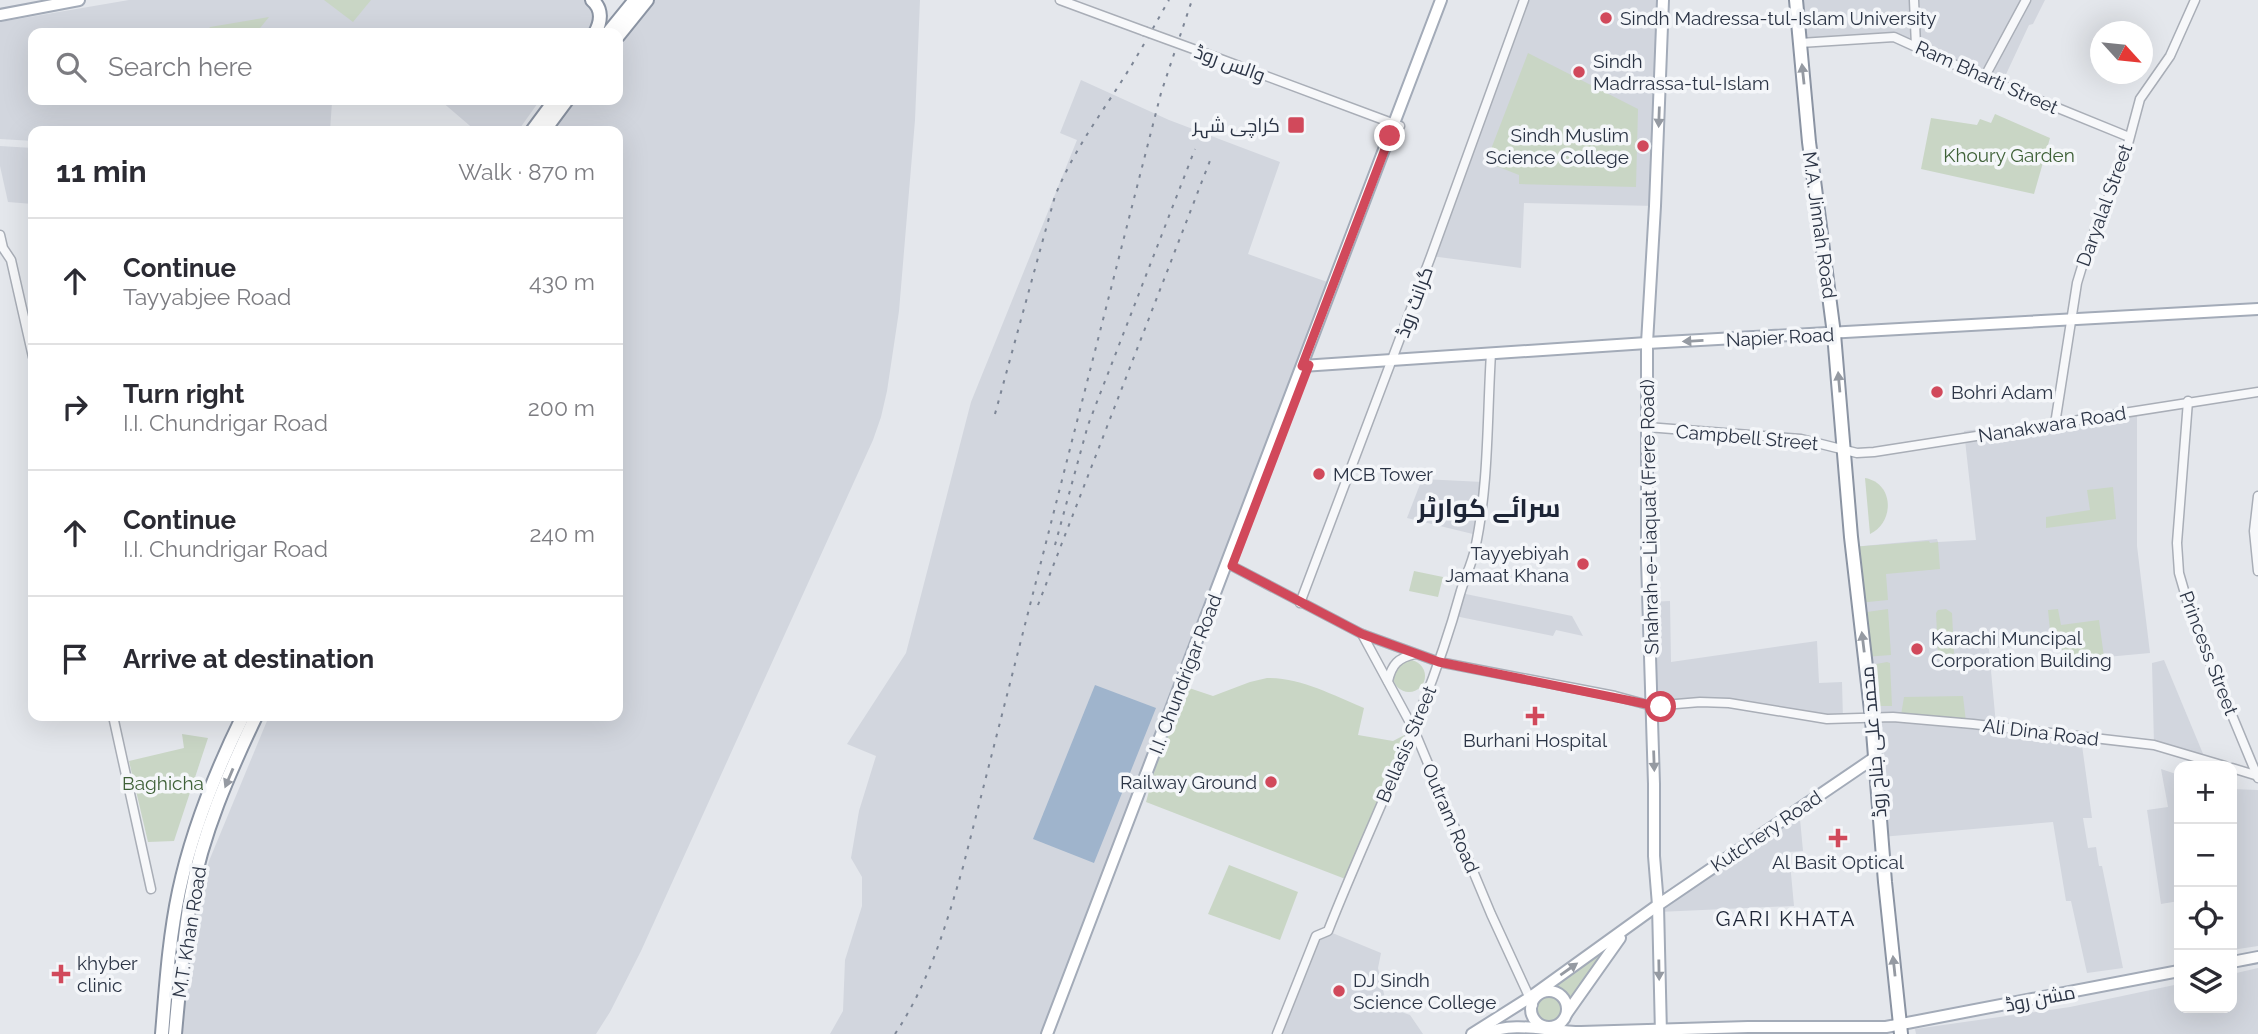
<!DOCTYPE html>
<html lang="en">
<head>
<meta charset="utf-8">
<style>
  :root { --surface:#fff; --page:#f2f2f3; --text:#2b2b33; --muted:#7c7c81; --line:#e1e1e2 }
  body { margin:0; font-family:Raleway,Cairo,sans-serif; background:var(--page); color:var(--text) }
  .controls { position:absolute; right:21px; bottom:21px; display:grid; overflow:hidden; border-radius:14px; box-shadow:0 7px 28px #0002 }
  .controls button { width:63px; height:63px; display:grid; place-items:center; padding:0; border:0; border-bottom:2px solid var(--line); background:var(--surface); color:var(--text); font:35px sans-serif }
  .compass { position:absolute; left:2090px; top:21px; width:63px; height:63px; border-radius:50%; background:var(--surface); box-shadow:0 7px 28px #0002; rotate:117deg }
  .stop { position:absolute; width:21px; height:21px; margin:-16px; border:5px solid #d1495b; border-radius:50%; background:#fff }
  .stop.end { background:#d1495b; border-color:#fff; box-shadow:0 2px 7px #0008 }
  .list { margin:0; padding:0; list-style:none }
  h2 { display:flex; justify-content:space-between; align-items:center; height:91px; margin:0; padding:0 28px; font-size:30px }
  h2 small { font-size:23px; font-weight:400; color:var(--muted) }
  .list li { display:grid; grid-template-columns:46px 1fr auto; gap:21px; align-items:center; box-sizing:border-box; height:126px; padding:0 28px; border-top:2px solid var(--line) }
  .list b { display:block; font-size:26px; white-space:nowrap }
  .list p { margin:0; font-size:23px; white-space:nowrap; color:var(--muted) }
  .list em { font-size:23px; font-style:normal; color:var(--muted) }
  .icon { flex:none; width:38px; height:38px; fill:none; stroke:currentColor; stroke-width:2; stroke-linecap:round; stroke-linejoin:round }
  .map { position:relative; flex:none; width:2258px; height:1034px; overflow:hidden }
  .search { position:absolute; background:var(--surface); box-shadow:0 7px 28px #0002; left:28px; top:28px; width:595px; height:77px; display:flex; align-items:center; gap:18px; box-sizing:border-box; padding:0 24px; border-radius:14px; color:var(--muted); font-size:26px }
  .panel { position:absolute; background:var(--surface); box-shadow:0 7px 28px #0002; left:28px; top:126px; width:595px; height:595px; border-radius:14px }
  .map>svg:first-child { display:block }
</style>
</head>
<body>
<div class="map">
<svg width="2258" height="1034" viewBox="0 0 2258 1034">
  <rect width="100%" height="100%" fill="#e4e7ec"/>
  <g fill="#d2d6de">
    <path d="M129,0h455l10,8 3,9 -5,16h-559v67h507l-22,31h-42l-35,-30 -109,1 -2,29h-297v10l-33,-2v-117z"/>
    <path d="M651,0h269l-5,120 -16,191 -12,80 -6,26 -8,23 -232,511 -31,61 -14,22h-422l5,-51 30,-122 60,-145h349v-585h-66l23,-31h43v-58z"/>
    <path d="M1524,0h139l-8,206 -131,-3 -3,65 -90,-12z"/>
    <path d="M1796,0h249l-12,24 -4,1 -28,60 -107,-48 -94,6z"/>
    <path d="M1081,80l88,40 111,42 -32,92 85,30 -286,750h-217l13,-23 2,-51 17,-54v-29l-11,-19 8,-47 17,-55 -29,-12 59,-91 65,-251 106,-262 -17,-7z"/>
    <path d="M0,146l33,2v56l-25,-2 -8,-36z"/>
    <path d="M2137,409v137l13,107 -87,8 -2,-22 -72,10 7,76 -125,-13 -19,-165 85,-8 1,3 38,-2 -12,-109z"/>
    <path d="M1422,479l61,3 -6,53 -70,-17z"/>
    <path d="M1461,593l111,23 11,20 -27,-6 -3,6 -98,-20z"/>
    <path d="M1670,601l1,61 146,-21 2,42 23,-1 1,38 -103,-16 -88,2 -3,-104z"/>
    <path d="M2164,660l42,101 -52,-16 -2,-82z"/>
    <path d="M1881,718l200,20 11,80h-9l5,30 8,-1 3,19h3l21,102 -36,5 -16,-72h-5l-13,-79 -172,15 -9,-118z"/>
    <path d="M2161,769l18,6v126l-18,3 -14,-94 21,-3z"/>
    <path d="M2232,789l26,1v156l-26,4z"/>
    <path d="M1799,808l4,43 -14,1 5,54 -136,6 18,-19z"/>
    <path d="M1330,932l51,21 -3,15 9,39 23,8 13,19h-146l39,-98z"/>
    <path d="M2258,968v66h-342l-1,-5 155,-22 109,-23v24h53v-34z"/>
  </g>
  <g fill="#c9d6c5">
    <path d="M324,0h47l-18,22z"/>
    <path d="M269,17l-13,16h-46l-3,-2 3,-4z"/>
    <path d="M1528,53l110,56 -2,78 -117,-3v-9l-33,-13z"/>
    <path d="M1995,114l55,24 -16,56 -113,-25 10,-51 46,7 3,-6 11,4z"/>
    <path d="M1865,478c29,5 30,44 5,56z"/>
    <path d="M2113,487l3,32 -70,9v-11l44,-7 -3,-20z"/>
    <path d="M1929,541l1,2 8,-1 2,27 -54,5 2,26 -30,3 -6,-56z"/>
    <path d="M1414,571l29,6 -5,20 -29,-6z"/>
    <path d="M1888,609l3,46 -26,2 -5,-44z"/>
    <path d="M1946,609l6,4 2,40 -3,3 -10,2 -3,-3 -2,-42 2,-3z"/>
    <path d="M2058,609l3,16 38,-5 5,37 -41,4 -2,-21 -10,1 -3,-31z"/>
    <circle cx="1409" cy="676" r="16"/>
    <path d="M1887,662l3,1 2,43h-22l-4,-40z"/>
    <path d="M1267,678c35,0 65,17 97,30l-6,27 35,6 21,-11 -66,150 -202,-78 11,-40 29,-75 27,9 37,-14z"/>
    <path d="M1963,696l3,26 -65,-7 3,-18z"/>
    <path d="M182,734l26,4 -34,103 -26,1 -19,-81 55,-13z"/>
    <path d="M1229,865l69,27 -18,48 -72,-26z"/>
    <path d="M1613,939l-49,79 -9,7h-14l-9,-12 2,-12z"/>
  </g>
  <path fill="#9fb4cc" d="M1095,685l61,23 -62,155 -61,-24z"/>
  <g fill="none" stroke-linecap="round" stroke-linejoin="round">
    <defs>
      <g id="minor">
        <path d="M1060,0l84,31"/>
        <path d="M1914,0l2,46"/>
        <path d="M1800,43l94,-6 90,41 145,59"/>
        <path d="M1207,54l193,72"/>
        <path d="M1984,78l42,-78"/>
        <path d="M0,235l3,13 8,12 22,97"/>
        <path d="M2188,401l-11,142 2,30 14,48 65,157"/>
        <path d="M2055,424l22,-141 10,-33 37,-91 16,-60 30,-43 25,-56"/>
        <path d="M1647,427l154,12 56,14 17,-1 384,-60"/>
        <path d="M2258,496l-4,35 4,40"/>
        <path d="M1232,566l130,68 77,28 176,34 37,10 48,-4 29,1 98,16 66,-2 80,7 181,21 71,21"/>
        <path d="M1300,603l131,-347 93,-256"/>
        <path d="M1362,634l52,96 77,184 42,91"/>
        <path d="M1388,681c4,-17 10,-23 27,-27"/>
        <path d="M113,716l38,173"/>
        <path d="M2232,768l26,8"/>
        <path d="M1277,1034l39,-98 12,-5c44,-112 100,-220 132,-337 4,-15 12,-30 15,-45 14,-64 12,-132 16,-196"/>
      </g>
      <g id="major">
        <path d="M0,15l79,-15"/>
        <path d="M1302,366l345,-23 611,-34"/>
        <path d="M2232,962l26,-5"/>
        <circle cx="1549" cy="1009" r="18"/>
        <path d="M1567,1013l53,-75"/>
        <path d="M1047,1034l394,-1034"/>
        <path d="M1472,1034l57,-36 129,-93 216,-147"/>
        <path d="M1485,1034c29,-14 64,-2 96,-2l167,-5h138l293,-56"/>
        <path d="M1661,1034l-3,-129 -4,-49v-72l-7,-224v-217l8,-137 8,-206"/>
      </g>
      <g id="highway">
        <path d="M592,0c11,9 9,22 3,33"/>
        <path d="M1796,0l13,142 25,192 17,203 21,182 13,163 16,152"/>
        <path d="M608,33l27,-33"/>
        <path d="M618,36l29,-36"/>
        <path d="M532,131l23,-31"/>
        <path d="M544,131l23,-31"/>
        <path d="M162,1034c4,-48 7,-96 17,-143 13,-61 37,-120 64,-175"/>
        <path d="M175,1034c4,-46 8,-92 16,-138 11,-62 38,-123 65,-180"/>
      </g>
    </defs>
    <use href="#minor" stroke="#a9aeb7" stroke-width="11"/>
    <use href="#major" stroke="#a3abb8" stroke-width="14"/>
    <use href="#highway" stroke="#8b94a3" stroke-width="16"/>
    <use href="#minor" stroke="#f7f8fa" stroke-width="8"/>
    <use href="#major" stroke="#fff" stroke-width="10"/>
    <use href="#highway" stroke="#fff" stroke-width="12"/>
    <g stroke="#7d8696" stroke-width="2" stroke-dasharray="3.5 7" stroke-linecap="butt">
      <path d="M995,414l60,-218c19,-46 42,-76 68,-117 16,-25 31,-53 46,-79"/>
      <path d="M1055,545l33,-120 107,-276"/>
      <path d="M1038,605l173,-447"/>
      <path d="M895,1034c34,-51 51,-108 68,-167l198,-774 31,-93"/>
    </g>
    <defs>
      <path id="minor-bridge" d="M1144,31l63,23"/>
    </defs>
    <use href="#minor-bridge" stroke="#a9aeb7" stroke-width="11" stroke-linecap="butt"/>
    <use href="#minor-bridge" stroke="#f7f8fa" stroke-width="8"/>
  </g>
  <defs><path id="oneway-solid" d="M-6-.8H1V-3.2L6.5 0L1 3.2V.8H-6Z" transform="scale(1.75)"/></defs>
  <g fill="#959aa2">
    <use href="#oneway-solid" transform="translate(1803 74) rotate(-96)"/>
    <use href="#oneway-solid" transform="translate(1659 117) rotate(92)"/>
    <use href="#oneway-solid" transform="translate(1693 341) rotate(177)"/>
    <use href="#oneway-solid" transform="translate(1839 382) rotate(-95)"/>
    <use href="#oneway-solid" transform="translate(1863 642) rotate(-97)"/>
    <use href="#oneway-solid" transform="translate(1654 761) rotate(88)"/>
    <use href="#oneway-solid" transform="translate(229 778) rotate(113)"/>
    <use href="#oneway-solid" transform="translate(1894 966) rotate(-96)"/>
    <use href="#oneway-solid" transform="translate(1569 969) rotate(-35)"/>
    <use href="#oneway-solid" transform="translate(1659 970) rotate(89)"/>
  </g>
  <g fill="none" stroke-linecap="round" stroke-linejoin="round">
    <path stroke="#d1495b" stroke-width="9" d="M1390,136l-88,230 7,-1 -77,201 130,68 77,28 222,45"/>
  </g>
  <g fill="#d1495b" stroke="#f4f6f9" stroke-width="2.5">
    <circle cx="1606" cy="18" r="7"/>
    <circle cx="1579" cy="72" r="7"/>
    <rect x="1287" y="116" width="18" height="18" rx="3.5"/>
    <circle cx="1643" cy="146" r="7"/>
    <circle cx="1937" cy="392" r="7"/>
    <circle cx="1319" cy="474" r="7"/>
    <circle cx="1583" cy="564" r="7"/>
    <circle cx="1917" cy="649" r="7"/>
    <path d="M1531.5 705.5h7v7h7v7h-7v7h-7v-7h-7v-7h7z"/>
    <circle cx="1271" cy="782" r="7"/>
    <path d="M1834.5 827.5h7v7h7v7h-7v7h-7v-7h-7v-7h7z"/>
    <path d="M57.5 963.5h7v7h7v7h-7v7h-7v-7h-7v-7h7z"/>
    <circle cx="1339" cy="991" r="7"/>
  </g>
  <g text-anchor="middle" stroke-width="7" stroke-linejoin="round" paint-order="stroke">
    <g font-size="19" fill="#2b3445" stroke="#f4f6f9" text-anchor="start">
      <text x="1620" y="25">Sindh Madressa-tul-Islam University</text>
      <text x="1593" y="68">Sindh<tspan x="1593" dy="22">Madrrassa-tul-Islam</tspan></text>
      <text x="1280" y="132" text-anchor="end">کراچی شہر</text>
      <text x="1629" y="142" text-anchor="end">Sindh Muslim<tspan x="1629" dy="22">Science College</tspan></text>
      <text x="1951" y="399">Bohri Adam</text>
      <text x="1333" y="481">MCB Tower</text>
      <text x="1569" y="560" text-anchor="end">Tayyebiyah<tspan x="1569" dy="22">Jamaat Khana</tspan></text>
      <text x="1931" y="645">Karachi Muncipal<tspan x="1931" dy="22">Corporation Building</tspan></text>
      <text x="1535" y="747" text-anchor="middle">Burhani Hospital</text>
      <text x="1257" y="789" text-anchor="end">Railway Ground</text>
      <text x="1838" y="869" text-anchor="middle">Al Basit Optical</text>
      <text x="77" y="970">khyber<tspan x="77" dy="22">clinic</tspan></text>
      <text x="1353" y="987">DJ Sindh<tspan x="1353" dy="22">Science College</tspan></text>
    </g>
    <g font-size="19" fill="#2b3445" stroke="#f4f6f9">
      <text transform="translate(1230 63) rotate(20)" y="7">والس روڈ</text>
      <text transform="translate(1987 77) rotate(24)" y="7">Ram Bharti Street</text>
      <text transform="translate(2104 205) rotate(-70)" y="7">Daryalal Street</text>
      <text transform="translate(1820 225) rotate(82)" y="7">M.A. Jinnah Road</text>
      <text transform="translate(1414 302) rotate(-70)" y="7">گرانٹ روڈ</text>
      <text transform="translate(1780 337) rotate(-3)" y="7">Napier Road</text>
      <text transform="translate(2052 424) rotate(-9)" y="7">Nanakwara Road</text>
      <text transform="translate(1747 437) rotate(5)" y="7">Campbell Street</text>
      <text transform="translate(1649 517) rotate(-91)" y="7">Shahrah-e-Liaquat (Frere Road)</text>
      <text transform="translate(2209 653) rotate(69)" y="7">Princess Street</text>
      <text transform="translate(1185 674) rotate(-69)" y="7">I.I. Chundrigar Road</text>
      <text transform="translate(2041 732) rotate(7)" y="7">Ali Dina Road</text>
      <text transform="translate(1873 742) rotate(-95)" y="7">محمد علی جناح روڈ</text>
      <text transform="translate(1406 744) rotate(-67)" y="7">Bellasis Street</text>
      <text transform="translate(1451 818) rotate(67)" y="7">Outram Road</text>
      <text transform="translate(1766 831) rotate(-34)" y="7">Kutchery Road</text>
      <text transform="translate(189 932) rotate(-81)" y="7">M.T. Khan Road</text>
      <text transform="translate(2040 998) rotate(-11)" y="7">مشن روڈ</text>
    </g>
    <g font-size="19" fill="#3f6138" stroke="#f4f6f9">
      <text x="2009" y="162">Khoury Garden</text>
      <text x="163" y="790">Baghicha</text>
    </g>
    <g font-size="21" letter-spacing="2" fill="#1d2536" stroke="#f4f6f9">
      <text x="1786" y="926">GARI KHATA</text>
    </g>
    <g font-size="26" font-weight="bold" fill="#1d2536" stroke="#f4f6f9">
      <text x="1489" y="517">سرائے کوارٹر</text>
    </g>
  </g>
</svg>
<div class="controls">
<button>+</button>
<button>−</button>
<button><svg class="icon" aria-label="locate" viewBox="0 0 24 24"><circle cx="12" cy="12" r="6"/><path d="M12 2v4M12 18v4M2 12h4M18 12h4"/></svg></button>
<button><svg class="icon" aria-label="layers" viewBox="0 0 24 24"><path d="M12 4l9 5-9 5-9-5zM3 14l9 5 9-5"/></svg></button>
</div>
<svg class="compass" viewBox="-18 -18 36 36"><path d="M0-13l5 13h-10z" fill="#e53935"/><path d="M0 13l5-13h-10z" fill="#7c7c81"/></svg>
<div class="stop" style="left:1661px;top:707px"></div>
<div class="stop end" style="left:1390px;top:136px"></div>
<div class="search"><svg class="icon" aria-label="search" viewBox="0 0 24 24"><circle cx="10" cy="10" r="6"/><path d="M15 15l6 6"/></svg>Search here</div>
<section class="panel">
<h2>11 min<small>Walk · 870 m</small></h2>
<ul class="list">
<li><svg class="icon" aria-label="ahead" viewBox="0 0 24 24"><path d="M12 20V5M6 11l6-6 6 6"/></svg><div><b>Continue</b><p>Tayyabjee Road</p></div><em>430 m</em></li>
<li><svg class="icon" aria-label="right" viewBox="0 0 24 24"><path d="M7 20v-9h11M14 6l5 5-5 5"/></svg><div><b>Turn right</b><p>I.I. Chundrigar Road</p></div><em>200 m</em></li>
<li><svg class="icon" aria-label="ahead" viewBox="0 0 24 24"><path d="M12 20V5M6 11l6-6 6 6"/></svg><div><b>Continue</b><p>I.I. Chundrigar Road</p></div><em>240 m</em></li>
<li><svg class="icon" aria-label="arrive" viewBox="0 0 24 24"><path d="M6 21V4h12l-3 4 3 4H6"/></svg><div><b>Arrive at destination</b></div></li>
</ul>
</section>
</div>
</body>
</html>
